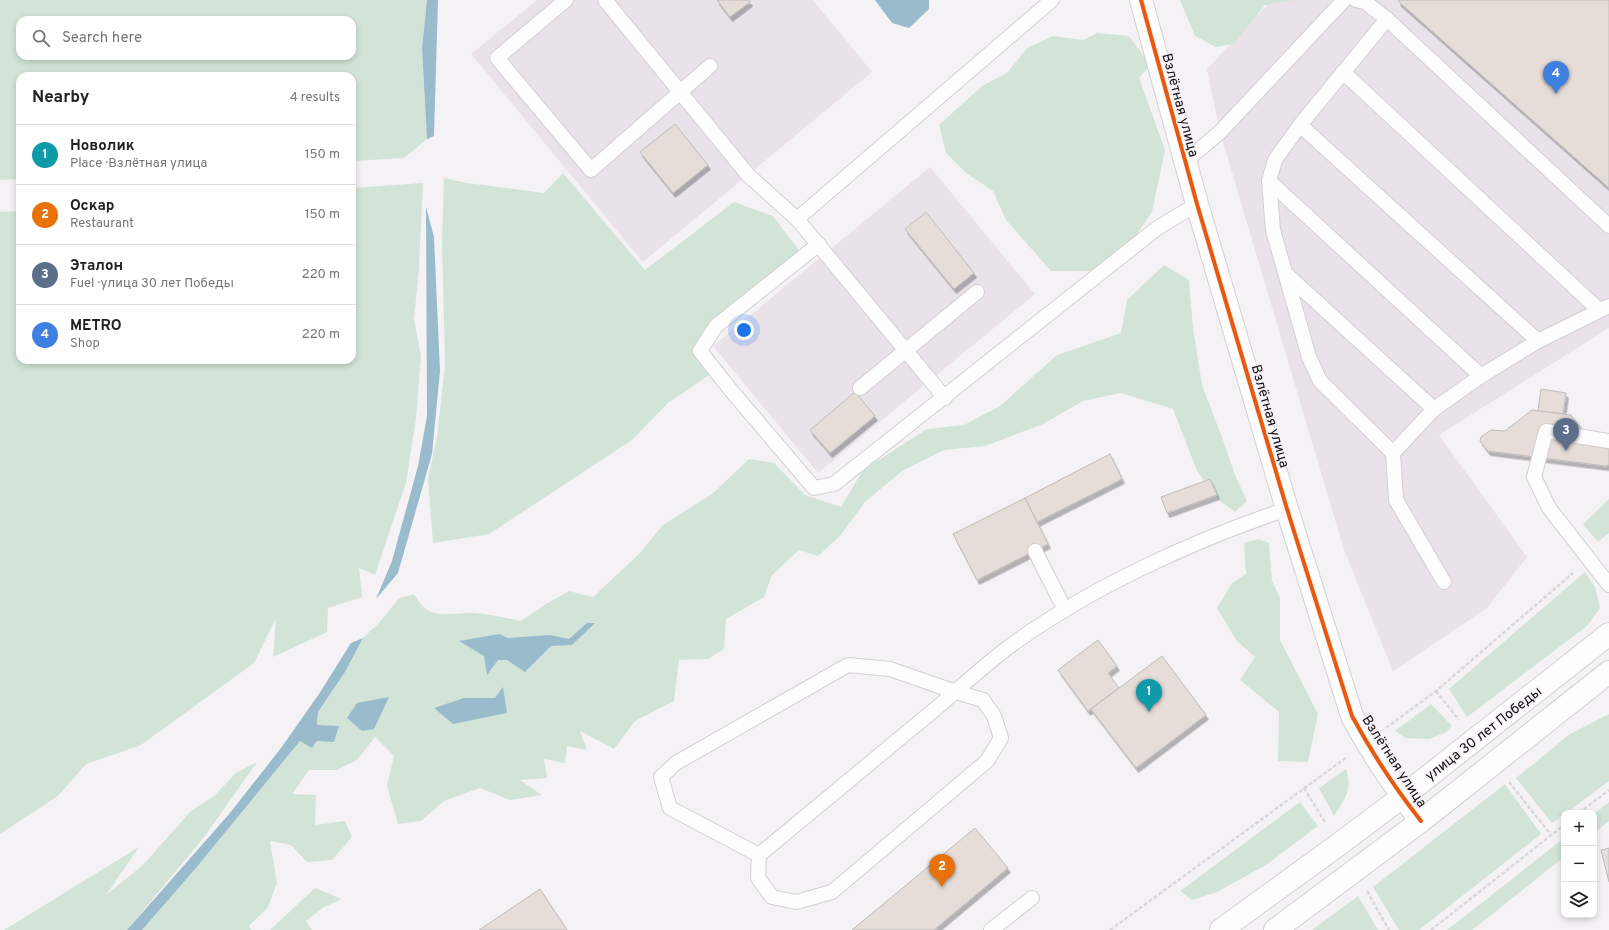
<!DOCTYPE html>
<html lang="en">
<head>
<meta charset="utf-8">
<style>
  :root { --surface:#fff; --page:#f2f2f2; --text:#222; --muted:#767676; --line:#e0e0e0; --accent:#ea580c }
  body { margin:0; font-family:Overpass,sans-serif; background:var(--page); color:var(--text) }
  .controls { position:absolute; right:12px; bottom:12px; display:grid; overflow:hidden; border-radius:8px; box-shadow:0 2px 6px #0003 }
  .controls button { width:36px; height:36px; display:grid; place-items:center; padding:0; border:0; border-bottom:1px solid var(--line); background:var(--surface); color:var(--text); font:20px sans-serif }
  .you { position:absolute; left:744px; top:330px; width:14px; height:14px; margin:-10px; border:3px solid #fff; border-radius:50%; background:#1a73e8; box-shadow:0 0 0 6px #1a73e833 }
  .badge { display:grid; place-items:center; width:26px; height:26px; border-radius:50%; background:var(--accent); color:#fff; font-size:13px; font-weight:700 }
  .pin { position:absolute; translate:-50% -33px; filter:drop-shadow(0 1px 2px #0008) }
  .pin::after { content:''; position:absolute; top:21px; width:14px; height:12px; background:inherit; clip-path:polygon(0 0,100% 0,50% 100%) }
  .list { margin:0; padding:0; list-style:none }
  h2 { display:flex; justify-content:space-between; align-items:center; height:52px; margin:0; padding:0 16px; font-size:17px }
  h2 small { font-size:13px; font-weight:400; color:var(--muted) }
  .list li { display:grid; grid-template-columns:26px 1fr auto; gap:12px; align-items:center; box-sizing:border-box; height:60px; padding:0 16px; border-top:1px solid var(--line) }
  .list b { display:block; font-size:15px; white-space:nowrap }
  .list p { margin:0; font-size:13px; white-space:nowrap; color:var(--muted) }
  .list em { font-size:13px; font-style:normal; color:var(--muted) }
  .icon { flex:none; width:22px; height:22px; fill:none; stroke:currentColor; stroke-width:2; stroke-linecap:round; stroke-linejoin:round }
  .map { position:relative; flex:none; width:1609px; height:930px; overflow:hidden }
  .search { position:absolute; background:var(--surface); box-shadow:0 2px 6px #0003; left:16px; top:16px; width:340px; height:44px; display:flex; align-items:center; gap:10px; box-sizing:border-box; padding:0 14px; border-radius:12px; color:var(--muted); font-size:15px }
  .panel { position:absolute; background:var(--surface); box-shadow:0 2px 6px #0003; left:16px; top:72px; width:340px; height:292px; border-radius:12px }
  .map>svg:first-child { display:block }
</style>
</head>
<body>
<div class="map">
<svg width="1609" height="930" viewBox="0 0 1609 930">
  <defs>
    <filter id="shadow"><feDropShadow dx="2.5" dy="4.5" stdDeviation="0" flood-color="#0004"/></filter>
  </defs>
  <rect width="100%" height="100%" fill="#f5f2f5"/>
  <g fill="#e9e2e9">
    <path d="M537,0h276l59,72 -229,190 -172,-208z"/>
    <path d="M1272,0h337v328l-170,107 88,122 -40,51 -94,63 -49,-121 -124,-418 -13,-63z"/>
    <path d="M930,167l105,127 -217,179 -105,-127z"/>
  </g>
  <g fill="#d2e4d7" fill-rule="evenodd">
    <path d="M0,0h427l-5,48 5,91 -23,19 -52,3v-85h-332v103l-20,1zM20,20h332v36h-332z"/>
    <path d="M1180,0h114l-29,5 -31,39 -18,3 -21,-11z"/>
    <path d="M1097,33l32,3 21,29 -11,13 26,72 -13,62 -24,35 -37,24h-40l-45,-51 -13,-29 -27,-18 -20,-20 -7,-28 43,-39 25,-13 20,-25 26,-12 30,4z"/>
    <path d="M563,173l82,97 89,-68 39,14 28,37 -104,89 15,31 -44,30 -36,37 -143,94 -56,9 -5,-65 9,-41 8,-73 -3,-122 2,-64 23,5 77,10z"/>
    <path d="M423,183l-4,85 -5,51 7,37 -5,63 -10,64 -31,92 -16,-7 3,29 -34,11 -1,24 -54,25 3,-39 -22,45 -113,82 -55,19 -28,32 -58,38v-622l20,-1v149h332v-172z"/>
    <path d="M1164,265l25,15 4,48 9,57 21,55 12,35 12,26 -12,11 -16,-12 -22,-29 -24,-62 -52,-16 -38,8 -40,23 -58,22 -41,4 -42,21 -37,31 -25,34 -22,20 -19,-6 -27,25 -8,22 -38,22 -2,30 -16,10 -29,1 -5,41 -39,20 -21,28 -34,-18 7,19 -20,-4 -2,17 -21,-4 3,19 -27,2 22,15 -32,5 -30,-12 -36,13 -23,20 -23,3 -11,-38 7,-30 -19,-19 -18,23 -20,10h-28l-17,24 24,1 -1,30 30,-4 7,16 -20,23 -25,2 -16,-17 -21,-4 7,42 -9,24 -19,19 2,4h-109l54,-62 104,-127 17,-16 1,-13 27,-40 18,-34 16,-15 20,-25 15,-4c16,29 33,18 60,19 15,1 32,5 47,8l25,-17 23,-13 24,6 45,-42 25,-30 49,-31 37,-35 25,4 31,32 36,12 22,-37 64,-41 37,-4 36,-19 57,-51 64,-22 6,-33z"/>
    <path d="M1609,499v34l-11,9 -15,-18z"/>
    <path d="M1258,539l11,4 3,38 8,17v42l38,74 -10,48 -30,-1 1,-49 -39,-32 15,-23 -19,-17 -19,-32 15,-25 14,-9 -2,-31z"/>
    <path d="M1585,572l10,15 5,21 -13,18 -120,91 -18,-28z"/>
    <path d="M1431,704l21,22 -7,7 -16,6 -24,-1 -10,-7z"/>
    <path d="M1609,714v67l-43,32h-2v2l-12,8 -36,-45 54,-44z"/>
    <path d="M257,762l-52,74 -78,94h-123l135,-83 -33,48 37,-30 47,-53 25,-17 21,-22z"/>
    <path d="M1346,769c7,21 -1,30 -12,47l-15,-28z"/>
    <path d="M1505,784l36,50 -122,96h-20l-26,-43z"/>
    <path d="M1300,802l18,24 -52,39 -49,27 -25,8 -12,-9z"/>
    <path d="M1609,802v19l-15,12v-19z"/>
    <path d="M1564,838v19l-92,73h-25z"/>
    <path d="M315,888l27,11 -18,8 -18,14 6,9h-42z"/>
    <path d="M1358,896l20,34h-66z"/>
  </g>
  <g fill="#9abbcb">
    <path d="M427,0h11l-4,136 -7,3 -5,-91z"/>
    <path d="M875,0h54v9l-20,19 -17,-5z"/>
    <path d="M426,207l8,30 6,134 -8,83 -34,119 -22,26 16,-38 26,-95 9,-50z"/>
    <path d="M587,623h8l-23,22 -21,1 -26,26 -18,-12h-9l-11,15 -3,-19 -25,-15 40,-7 9,4 42,-3 19,4z"/>
    <path d="M363,638l-18,34 -27,40 -1,13 22,1 -5,16 -17,-1 -5,7 -12,-7 -104,127 -54,62h-15l103,-117 51,-65 38,-54 32,-51z"/>
    <path d="M503,687l4,26 -54,11 -19,-16 30,-10h31z"/>
    <path d="M389,697l-15,32 -12,2 -15,-13 10,-15z"/>
  </g>
  <g fill="#e6ddd8" stroke="#bfbcbc" filter="url(#shadow)">
    <path d="M717,0h32l1,2 -20,15z"/>
    <path d="M1399,0h210v188l-211,-187z"/>
    <path d="M675,124l33,41 -35,28 -33,-41z"/>
    <path d="M926,212l48,61 -20,16 -49,-60z"/>
    <path d="M1541,389l25,4 -3,21 -25,-3z"/>
    <path d="M855,392l20,24 -45,37 -20,-23z"/>
    <path d="M1532,410l39,5 23,29 15,3v18l-3,1 -118,-15 -8,-10 1,-4 10,-7 14,1z"/>
    <path d="M1110,454l12,25 -85,43 -12,-24z"/>
    <path d="M1210,479l7,16 -50,18 -6,-16z"/>
    <path d="M1025,498l23,46 -71,36 -24,-46z"/>
    <path d="M1098,640l19,26 -9,7 11,15 -31,23 -30,-41z"/>
    <path d="M1162,656l44,59 -70,53 -45,-59z"/>
    <path d="M975,828l33,40 -74,62h-82z"/>
    <path d="M1609,848v34l-8,-32z"/>
    <path d="M540,889l27,41h-88z"/>
  </g>
  <g fill="none" stroke-linecap="round" stroke-linejoin="round">
    <defs>
      <g id="lane">
        <path d="M566,0l-69,58 94,112 119,-104"/>
        <path d="M605,0l143,175 49,44 148,179"/>
        <path d="M1356,0l9,2 22,17 222,207"/>
        <path d="M1387,19l-87,106 -25,35 -6,21 4,49 36,127 11,24 73,72"/>
        <path d="M1343,72l256,238"/>
        <path d="M1300,125l238,216"/>
        <path d="M1185,162l35,-30 124,-132"/>
        <path d="M1269,181l212,195"/>
        <path d="M797,219l255,-219"/>
        <path d="M819,244l-103,82 -16,25 29,37 85,100 20,-4 322,-255 41,-25"/>
        <path d="M1286,274l148,135"/>
        <path d="M860,388l117,-96"/>
        <path d="M1609,441l-63,-10 -12,46 15,31 60,77"/>
        <path d="M1035,551l30,59"/>
        <path d="M1444,582l-48,-82 -3,-47 41,-44 47,-33 57,-35 71,-35"/>
        <path d="M759,855l-89,-47 -9,-31 15,-14 172,-98 42,4 66,23 27,8 11,16 7,22 -14,23 -155,131 -36,10 -24,-5 -14,-19 1,-23c58,-48 117,-97 175,-145 25,-21 49,-44 76,-64 81,-59 182,-105 277,-137"/>
        <path d="M991,930l41,-32"/>
      </g>
      <path id="street" d="M1141,0l56,204 90,305 65,207c20,37 43,72 69,105"/>
      <g id="secondary">
        <path d="M1221,930l117,-85 64,-48 207,-163"/>
        <path d="M1275,930l146,-109 188,-149"/>
      </g>
    </defs>
    <use href="#lane" stroke="#d2d0d2" stroke-width="16"/>
    <use href="#street" stroke="#d2d0d2" stroke-width="24"/>
    <use href="#secondary" stroke="#d2d0d2" stroke-width="24"/>
    <g stroke="#dad8da" stroke-width="2.5" stroke-dasharray="4 2" stroke-linecap="butt">
      <path d="M1436,691l23,29"/>
      <path d="M1386,728l50,-37 137,-118"/>
      <path d="M1509,782l42,53"/>
      <path d="M1304,788l22,36"/>
      <path d="M1579,813l30,-23"/>
      <path d="M1367,891l22,39"/>
      <path d="M1110,930l237,-173"/>
      <path d="M1431,930l133,-105"/>
    </g>
    <use href="#lane" stroke="#fefdfe" stroke-width="14"/>
    <use href="#street" stroke="#fefdfe" stroke-width="22"/>
    <use href="#secondary" stroke="#fefdfe" stroke-width="22"/>
    <defs>
      <path id="cycleway" d="M1141,0l56,204 90,305 65,207c20,37 43,72 69,105"/>
    </defs>
    <use href="#cycleway" stroke="#f6f1f6" stroke-width="6"/>
    <use href="#cycleway" stroke="#e8590c" stroke-width="4"/>
  </g>
  <g text-anchor="middle" stroke-width="3" stroke-linejoin="round" paint-order="stroke">
    <g font-size="14" fill="#131113" stroke="#f6f1f6">
      <text transform="translate(1181 105) rotate(75)" y="5">Взлётная улица</text>
      <text transform="translate(1271 416) rotate(74)" y="5">Взлётная улица</text>
      <text transform="translate(1483 733) rotate(-38)" y="5">улица 30 лет Победы</text>
      <text transform="translate(1395 761) rotate(57)" y="5">Взлётная улица</text>
    </g>
  </g>
</svg>
<div class="controls">
<button>+</button>
<button>−</button>
<button><svg class="icon" aria-label="layers" viewBox="0 0 24 24"><path d="M12 4l9 5-9 5-9-5zM3 14l9 5 9-5"/></svg></button>
</div>
<div class="you"></div>
<div class="pin badge" style="left:1149px;top:712px;background:#0f9aa8">1</div>
<div class="pin badge" style="left:942px;top:887px;background:#e8710a">2</div>
<div class="pin badge" style="left:1566px;top:451px;background:#5c6f8a">3</div>
<div class="pin badge" style="left:1556px;top:94px;background:#3f7fe0">4</div>
<div class="search"><svg class="icon" aria-label="search" viewBox="0 0 24 24"><circle cx="10" cy="10" r="6"/><path d="M15 15l6 6"/></svg>Search here</div>
<section class="panel">
<h2>Nearby<small>4 results</small></h2>
<ul class="list">
<li><span class="badge" style="background:#0f9aa8">1</span><div><b>Новолик</b><p>Place · Взлётная улица</p></div><em>150 m</em></li>
<li><span class="badge" style="background:#e8710a">2</span><div><b>Оскар</b><p>Restaurant</p></div><em>150 m</em></li>
<li><span class="badge" style="background:#5c6f8a">3</span><div><b>Эталон</b><p>Fuel · улица 30 лет Победы</p></div><em>220 m</em></li>
<li><span class="badge" style="background:#3f7fe0">4</span><div><b>METRO</b><p>Shop</p></div><em>220 m</em></li>
</ul>
</section>
</div>
</body>
</html>
